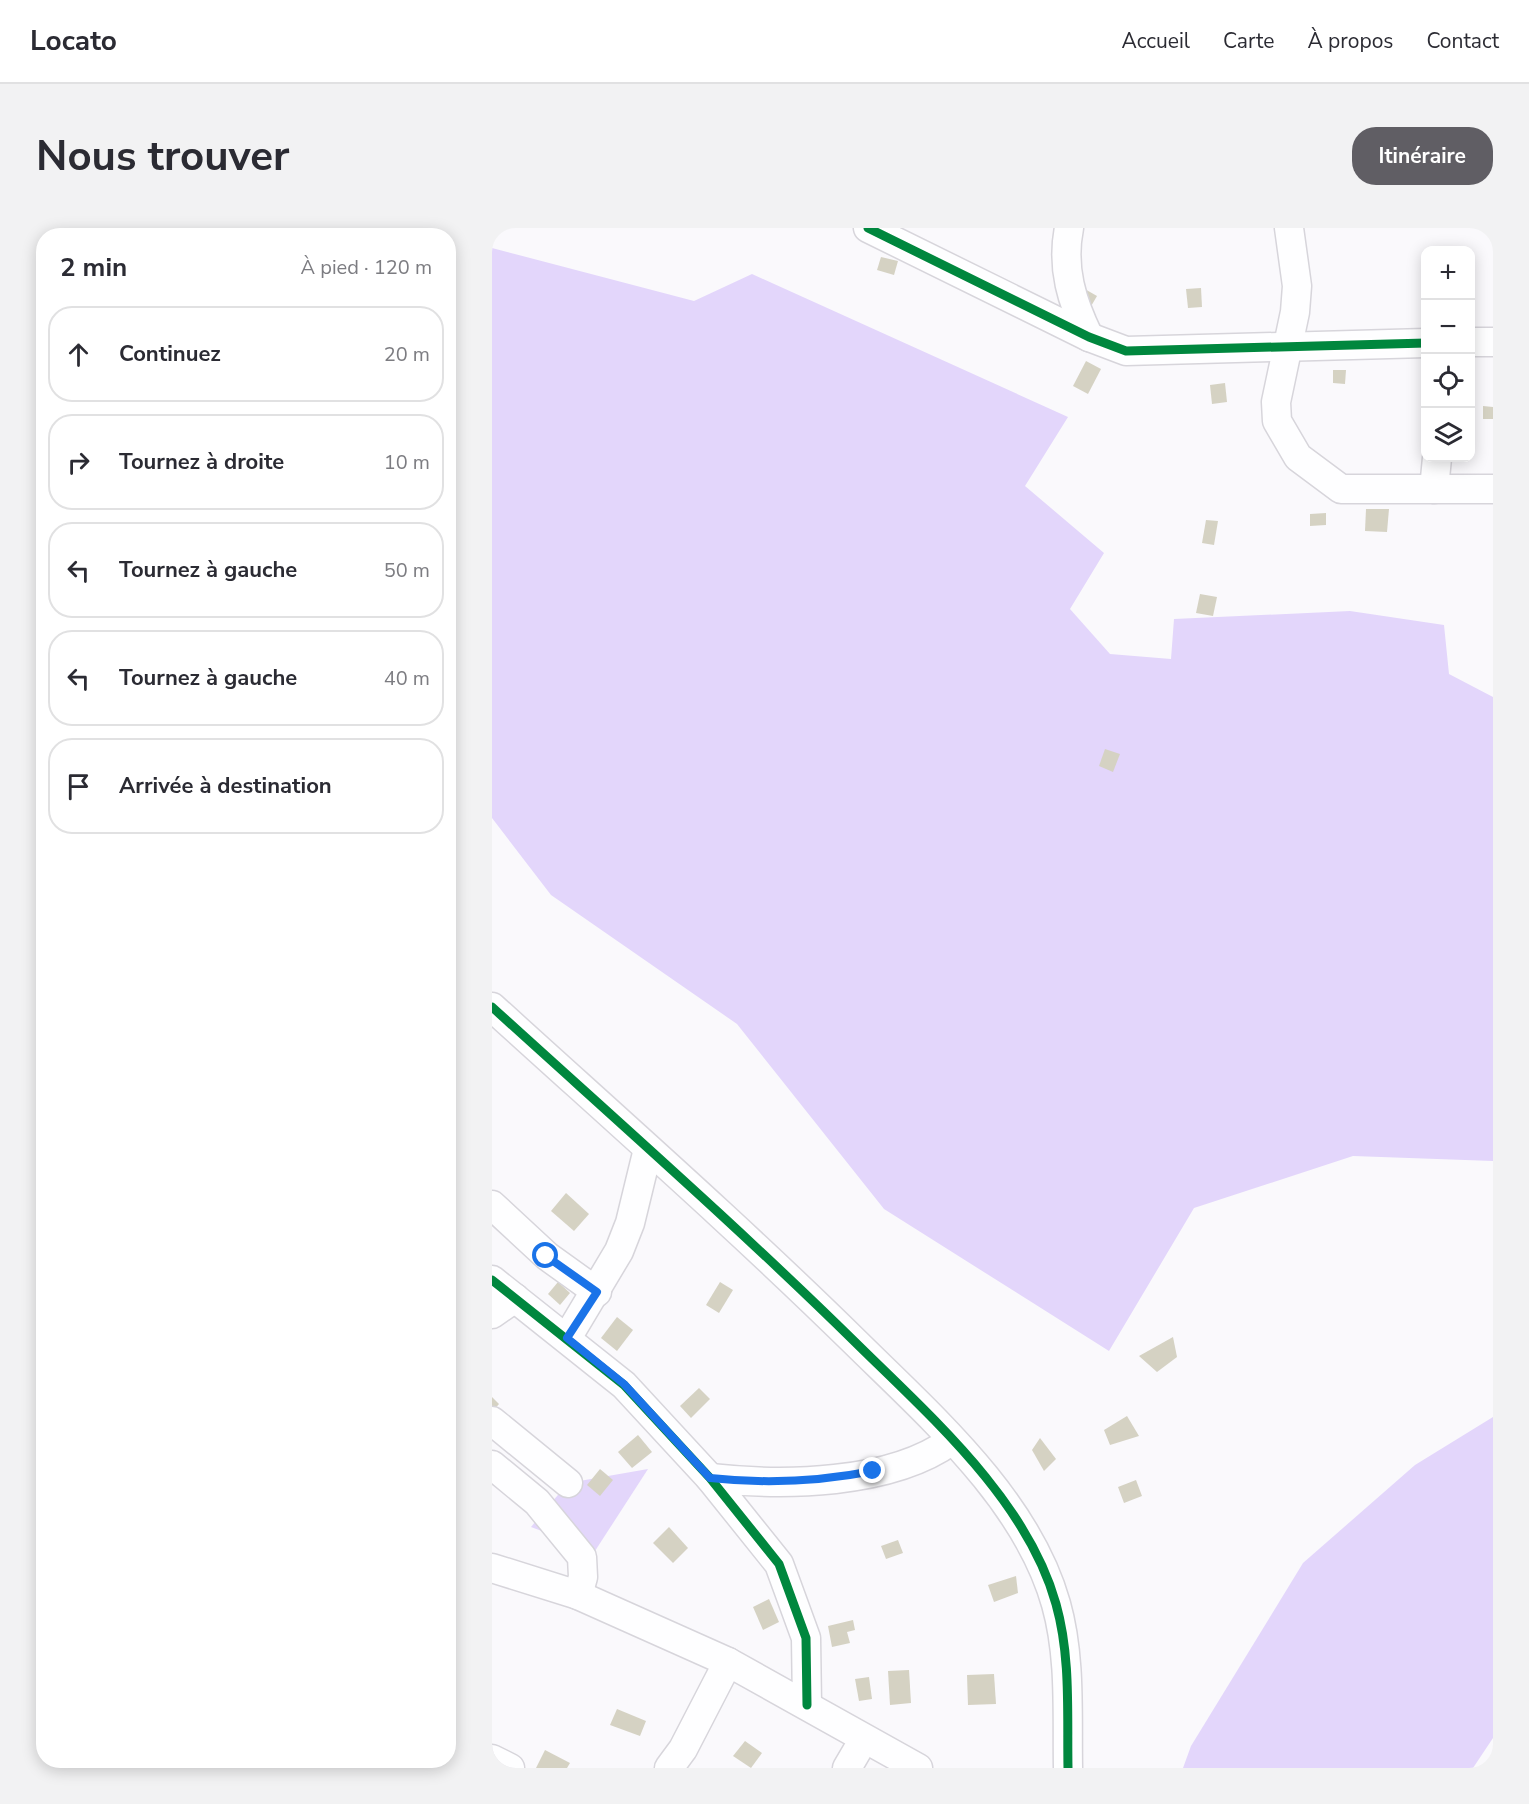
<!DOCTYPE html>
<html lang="fr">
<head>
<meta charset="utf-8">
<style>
  :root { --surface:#fff; --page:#f2f2f3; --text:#2b2b33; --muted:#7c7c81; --line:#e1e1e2; --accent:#605e64 }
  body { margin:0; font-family:"Nunito Sans",sans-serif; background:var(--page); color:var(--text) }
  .controls { position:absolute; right:18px; top:18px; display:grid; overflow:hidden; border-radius:12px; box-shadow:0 3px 15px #0003 }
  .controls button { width:54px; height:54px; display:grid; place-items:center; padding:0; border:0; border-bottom:2px solid var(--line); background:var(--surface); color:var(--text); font:30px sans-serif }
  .stop { position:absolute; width:18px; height:18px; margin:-14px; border:4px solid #1a73e8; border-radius:50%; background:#fff }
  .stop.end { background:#1a73e8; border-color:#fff; box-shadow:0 2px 6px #0008 }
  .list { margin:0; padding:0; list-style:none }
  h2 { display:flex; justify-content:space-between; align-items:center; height:78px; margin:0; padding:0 24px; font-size:26px }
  h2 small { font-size:20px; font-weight:400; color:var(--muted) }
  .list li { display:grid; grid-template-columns:39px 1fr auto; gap:18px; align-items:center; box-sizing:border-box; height:96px; margin:0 12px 12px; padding:0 12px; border:2px solid var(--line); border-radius:24px }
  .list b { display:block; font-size:22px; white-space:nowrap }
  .list em { font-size:20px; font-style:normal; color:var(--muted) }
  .icon { flex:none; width:33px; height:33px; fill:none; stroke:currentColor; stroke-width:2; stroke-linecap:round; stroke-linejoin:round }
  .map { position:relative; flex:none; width:1001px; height:1540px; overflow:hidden; border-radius:24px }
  header { display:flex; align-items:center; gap:36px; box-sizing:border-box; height:84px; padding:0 30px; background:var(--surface); border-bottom:2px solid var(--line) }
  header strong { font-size:28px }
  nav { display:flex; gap:33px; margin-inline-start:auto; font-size:21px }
  .intro { display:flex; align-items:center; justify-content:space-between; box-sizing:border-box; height:144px; padding:0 36px }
  h1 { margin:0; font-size:42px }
  .button { padding:15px 27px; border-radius:24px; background:var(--accent); color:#fff; font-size:21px; font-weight:700 }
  main { display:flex; gap:36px; padding:0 36px }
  aside { flex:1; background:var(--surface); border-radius:24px; box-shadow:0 3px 15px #0003 }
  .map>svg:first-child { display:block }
</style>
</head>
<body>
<header>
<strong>Locato</strong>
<nav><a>Accueil</a><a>Carte</a><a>À propos</a><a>Contact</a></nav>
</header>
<div class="intro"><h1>Nous trouver</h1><a class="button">Itinéraire</a></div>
<main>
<aside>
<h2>2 min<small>À pied · 120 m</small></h2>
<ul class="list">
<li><svg class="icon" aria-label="ahead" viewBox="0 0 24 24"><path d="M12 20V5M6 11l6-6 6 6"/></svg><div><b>Continuez</b></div><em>20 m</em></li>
<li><svg class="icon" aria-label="right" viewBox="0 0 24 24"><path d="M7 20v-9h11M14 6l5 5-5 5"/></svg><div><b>Tournez à droite</b></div><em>10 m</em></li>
<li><svg class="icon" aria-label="left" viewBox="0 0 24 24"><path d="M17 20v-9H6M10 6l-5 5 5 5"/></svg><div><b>Tournez à gauche</b></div><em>50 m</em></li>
<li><svg class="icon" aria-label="left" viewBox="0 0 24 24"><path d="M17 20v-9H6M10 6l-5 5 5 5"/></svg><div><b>Tournez à gauche</b></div><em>40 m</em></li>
<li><svg class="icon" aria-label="arrive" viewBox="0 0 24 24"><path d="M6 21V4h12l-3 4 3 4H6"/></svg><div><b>Arrivée à destination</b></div></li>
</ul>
</aside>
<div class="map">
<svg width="1001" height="1540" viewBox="0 0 1001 1540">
  <rect width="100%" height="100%" fill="#faf9fc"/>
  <g fill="#e3d6fb">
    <path d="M0,20l202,53 58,-27 316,143 -43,69 79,67 -34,56 40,45 61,5 3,-40 176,-8 94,14 5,49 44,23v464l-140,-5 -159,52 -85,143 -225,-142 -147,-185 -186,-129 -59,-77z"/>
    <path d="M1001,1189v321l-20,30h-290l8,-22 112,-183 112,-98z"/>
    <path d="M156,1241l-53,82 -64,-24 37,-44z"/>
  </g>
  <g fill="#d5d2c3">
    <path d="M389,29l17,4 -4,14 -17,-5z"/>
    <path d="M591,60l14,8 -7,12z"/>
    <path d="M709,60l1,19 -14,1 -2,-19z"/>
    <path d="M594,133l15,8 -13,25 -15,-8z"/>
    <path d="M841,142h13l-1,14 -12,-1z"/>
    <path d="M733,155l2,19 -15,2 -2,-19z"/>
    <path d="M991,178l10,1v12h-10z"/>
    <path d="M874,281h23l-2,23 -22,-1z"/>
    <path d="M834,285v12l-16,1v-12z"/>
    <path d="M714,292l12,1 -4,24 -12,-2z"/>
    <path d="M708,366l17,3 -4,19 -17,-3z"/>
    <path d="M613,521l15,5 -7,18 -14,-6z"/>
    <path d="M74,965l23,21 -15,17 -23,-20z"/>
    <path d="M66,1054l12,11 -10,12 -12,-11z"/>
    <path d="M228,1054l13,8 -14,23 -13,-8z"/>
    <path d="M125,1089l16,13 -16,21 -16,-13z"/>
    <path d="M681,1109l4,20 -20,15 -18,-16z"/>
    <path d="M207,1160l11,11 -19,19 -11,-12z"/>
    <path d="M0,1169l7,7 -7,8z"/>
    <path d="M635,1188l12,20 -29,9 -6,-15z"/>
    <path d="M146,1207l14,17 -20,16 -14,-16z"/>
    <path d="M548,1210l16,21 -12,12 -12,-21z"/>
    <path d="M108,1241l13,11 -13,16 -13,-11z"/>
    <path d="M644,1252l6,16 -18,7 -6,-16z"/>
    <path d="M177,1299l19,21 -15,15 -20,-20z"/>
    <path d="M406,1312l5,13 -17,6 -5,-13z"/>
    <path d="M524,1348l2,17 -24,9 -6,-17z"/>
    <path d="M277,1371l10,23 -16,8 -10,-23z"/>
    <path d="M361,1392l2,10 -8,2 3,11 -18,4 -4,-21z"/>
    <path d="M417,1442l2,33 -21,2 -2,-34z"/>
    <path d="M502,1446l2,30 -28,1 -1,-30z"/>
    <path d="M377,1449l3,22 -13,2 -4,-22z"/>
    <path d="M125,1481l29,12 -6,15 -30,-11z"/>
    <path d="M253,1513l17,12 -11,15 -18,-12z"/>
    <path d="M53,1522l25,13 -3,5h-31z"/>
  </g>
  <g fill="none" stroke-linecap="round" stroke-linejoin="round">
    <defs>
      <g id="street">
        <path d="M376,0l221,109 37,14 300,-8"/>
        <path d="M577,0c-8,40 3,74 20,109"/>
        <path d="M797,0l8,58 -2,26 -19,90 1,19 21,36 43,32h152"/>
        <path d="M978,114h23"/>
        <path d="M942,261l3,-31"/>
        <path d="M0,779c122,111 246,220 363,335 75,74 172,158 201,262 15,53 11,110 12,164"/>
        <path d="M0,977l55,51 50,36"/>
        <path d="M0,1052l132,105 86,93 69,86 27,74 1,67"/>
        <path d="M0,1086l23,-16"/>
        <path d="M75,1110l52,-87 11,-28 18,-74"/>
        <path d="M0,1193l76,62"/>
        <path d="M0,1237l45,37 45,55 1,20 -5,18"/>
        <path d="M218,1250c73,8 180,7 241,-37"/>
        <path d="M0,1340l86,27 150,67 190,106"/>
        <path d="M0,1531l18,9"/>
        <path d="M177,1540l14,-19 45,-87"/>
        <path d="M355,1540l17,-29"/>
      </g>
    </defs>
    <use href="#street" stroke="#d7d5db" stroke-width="31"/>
    <use href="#street" stroke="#fefeff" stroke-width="28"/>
    <defs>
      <g id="cycleway">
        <path d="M376,0l221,109 37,14 300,-8"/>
        <path d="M0,779c122,111 246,220 363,335 75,74 172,158 201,262 15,53 11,110 12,164"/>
        <path d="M0,1052l132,105 86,93 69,86 27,74 1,67"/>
      </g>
    </defs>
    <use href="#cycleway" stroke="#fff" stroke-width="13"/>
    <use href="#cycleway" stroke="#00873e" stroke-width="9"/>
  </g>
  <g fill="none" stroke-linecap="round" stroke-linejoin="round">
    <path stroke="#1a73e8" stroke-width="8" d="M54,1028l51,36 -30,46 57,46 86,94c56,6 107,4 163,-7"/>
  </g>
</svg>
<div class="controls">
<button>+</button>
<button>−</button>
<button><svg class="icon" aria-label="locate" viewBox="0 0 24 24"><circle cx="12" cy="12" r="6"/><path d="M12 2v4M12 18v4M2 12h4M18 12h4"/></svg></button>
<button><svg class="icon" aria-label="layers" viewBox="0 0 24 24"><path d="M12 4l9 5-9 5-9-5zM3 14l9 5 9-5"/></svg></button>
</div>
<div class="stop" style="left:54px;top:1028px"></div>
<div class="stop end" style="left:381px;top:1243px"></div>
</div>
</main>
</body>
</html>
